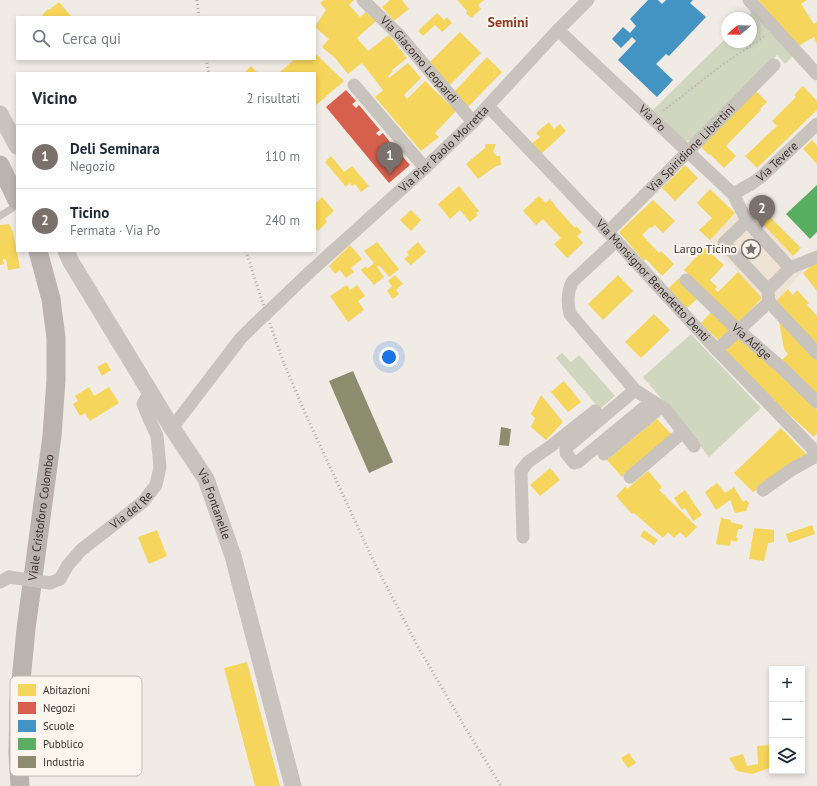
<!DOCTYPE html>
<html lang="it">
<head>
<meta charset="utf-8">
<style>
  :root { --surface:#fff; --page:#f2f2f3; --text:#1f2937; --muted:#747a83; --line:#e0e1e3; --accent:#7a716c }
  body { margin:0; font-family:"PT Sans",sans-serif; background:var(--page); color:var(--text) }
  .controls { position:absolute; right:12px; bottom:12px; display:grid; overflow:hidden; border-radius:0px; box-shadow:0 2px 6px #0003 }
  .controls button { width:36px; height:36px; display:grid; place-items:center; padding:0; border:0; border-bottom:1px solid var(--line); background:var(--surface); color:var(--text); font:20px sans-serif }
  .compass { position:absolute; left:721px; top:12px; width:36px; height:36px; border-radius:50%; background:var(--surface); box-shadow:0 2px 6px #0003; rotate:250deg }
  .you { position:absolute; left:389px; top:357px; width:14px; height:14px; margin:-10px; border:3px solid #fff; border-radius:50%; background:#1a73e8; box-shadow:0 0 0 6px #1a73e833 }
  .badge { display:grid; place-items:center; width:26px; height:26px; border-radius:50%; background:var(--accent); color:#fff; font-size:13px; font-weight:700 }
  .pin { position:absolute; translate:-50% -33px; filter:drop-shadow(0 1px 2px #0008) }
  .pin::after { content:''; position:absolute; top:21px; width:14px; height:12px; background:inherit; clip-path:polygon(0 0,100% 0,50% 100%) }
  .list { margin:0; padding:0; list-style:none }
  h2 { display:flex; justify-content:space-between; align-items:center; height:52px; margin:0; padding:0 16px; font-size:17px }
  h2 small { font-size:13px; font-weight:400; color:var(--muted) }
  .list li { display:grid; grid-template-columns:26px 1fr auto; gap:12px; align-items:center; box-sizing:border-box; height:64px; padding:0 16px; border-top:1px solid var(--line) }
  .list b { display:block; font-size:15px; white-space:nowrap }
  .list p { margin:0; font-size:13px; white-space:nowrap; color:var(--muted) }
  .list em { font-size:13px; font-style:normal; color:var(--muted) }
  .icon { flex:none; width:22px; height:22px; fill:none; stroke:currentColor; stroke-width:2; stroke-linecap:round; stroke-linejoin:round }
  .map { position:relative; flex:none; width:817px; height:786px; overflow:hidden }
  .search { position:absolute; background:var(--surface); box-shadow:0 2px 6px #0003; left:16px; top:16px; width:300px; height:44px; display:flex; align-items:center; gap:10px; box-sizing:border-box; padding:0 14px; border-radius:0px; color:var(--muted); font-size:15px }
  .panel { position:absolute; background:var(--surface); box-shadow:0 2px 6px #0003; left:16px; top:72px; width:300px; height:180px; border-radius:0px }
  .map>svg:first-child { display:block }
</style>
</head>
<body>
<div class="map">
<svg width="817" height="786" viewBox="0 0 817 786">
  <rect width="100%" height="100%" fill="#f0ebe5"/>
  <g fill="#d1d6bf">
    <path d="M752,12l41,44 -8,8 -8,-9 -81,82 -5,3 -7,1 -31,-31 74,-73v5h24v-24h-5z"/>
    <path d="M691,334l70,74 -52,49 -32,-40 -34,-40z"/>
    <path d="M562,353l9,9 8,-7 36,41 -15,13 -44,-51z"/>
  </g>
  <path fill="#eee3d5" d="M747,206l53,58 3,9 -4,3 -24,26h-6l-7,-4 -24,-26 -30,-30 27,-28z"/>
  <g fill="#f6d55c">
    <path d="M324,0h30l-5,5 11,12 6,-5 10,9 -19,17 11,13 21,-16 18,23 -15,12 1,1 -5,5 1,2 19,-15 13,15 -17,17 3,4 18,-18 31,30 -21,22 4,4 -18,14 -46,-54 8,-7 -21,-27 -14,11 -13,-16 -13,-11 7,-8 -14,-12 11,-17 -6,-7z"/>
    <path d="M390,0h12l7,9 -15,12 -12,-14z"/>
    <path d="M457,0h27l-6,5 3,4 -10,9 -5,-5 1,-2z"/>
    <path d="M758,0h49l-6,4 13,20 3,-2v22l-3,-7 -16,9z"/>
    <path d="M59,2l13,15h-28l-2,-2 6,-6 1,1z"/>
    <path d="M437,13l7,7 3,-3 5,6 -10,9 -7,-7 -12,11 -5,-5z"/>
    <path d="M460,32l21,21 -31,32 -20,-23z"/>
    <path d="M316,54l28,27 -29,25v-33h-34l-1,-1 15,-13h11l2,2 2,-2h5v-4z"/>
    <path d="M487,57l15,15 -34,35 -13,-16z"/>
    <path d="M251,66l7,7h-14z"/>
    <path d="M803,86l14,15v9l-60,58 -12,-12 32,-30 -5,-5 24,-24 -2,-2z"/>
    <path d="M756,91l11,11 -7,7 1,1 -35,36 10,10 -12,12 -14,-14 -1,1 -8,-8z"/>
    <path d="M549,122l5,7 6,-5 6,7 -25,23 -9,-11 8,-6 -4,-4z"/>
    <path d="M812,140l5,6v18l-14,-15z"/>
    <path d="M485,144h11l-3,8 4,4h3l1,9 -5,1 -18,13 -12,-15 19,-16z"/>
    <path d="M331,156l13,16 8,-6 17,20 -8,6 -6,-8 -3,2 -2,-3 -4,4 -21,-25z"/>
    <path d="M685,165l13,13 -23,23 -13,-13z"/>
    <path d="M459,186l20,25 -3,2 2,2 -8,7 -10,-12 -10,9 -12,-15z"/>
    <path d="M710,189l25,24 -25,27 -11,-10 13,-12 -15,-15z"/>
    <path d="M539,196l7,7 4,-4 5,6v1l20,22 1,-2 6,6 -5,4 6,7 -16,15 -13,-14 7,-6 -18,-19 -7,6 -13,-14z"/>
    <path d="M322,197l12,14 -9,8 2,3 -9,9 -3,-3v-24z"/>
    <path d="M653,200l22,21 -12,12 -8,-8 -4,3 -1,-1 -8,8 17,18 2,-2 13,13 -12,12 -16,-17 -2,2 -25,-29z"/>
    <path d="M411,210l10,10 -10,11 -11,-11z"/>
    <path d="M770,217l31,31 -8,8 -30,-32z"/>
    <path d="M9,224l4,8 7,36 -12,2 -2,-11h-3l1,5 -4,1v-40z"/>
    <path d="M377,242l22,27 -10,8 -10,-12 -2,2 7,10 -10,8 -13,-15 5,-4 1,3 7,-6 -10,-12z"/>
    <path d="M418,242l8,10 -15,13 -7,-6 5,-4 -2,-3z"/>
    <path d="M350,245l12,14 -11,9 3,4 -8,6 -6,-8 -5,4 -6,-8z"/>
    <path d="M705,248l19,17 -14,15 7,7 -2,2 3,3 20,-20 24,26 -24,25 -54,-53z"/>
    <path d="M816,262l1,1v28l-14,-18z"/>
    <path d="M395,275l8,9 -7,6 3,4 -6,5 -6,-8 5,-5 -4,-5z"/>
    <path d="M618,275l15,16 -30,29 -15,-16z"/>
    <path d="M679,278l19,20 -12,11 -18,-20z"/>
    <path d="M347,285l3,5 7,-5 8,11 -7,5 6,9 -16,12 -18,-26z"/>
    <path d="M788,289l5,6 4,-5 12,13 -2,2 10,11v31l-42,-45z"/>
    <path d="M711,312l20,18 -12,11 -18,-18z"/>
    <path d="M654,314l16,16 -29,28 -16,-16z"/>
    <path d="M780,320l37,39v38l-35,-37 6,-6 -4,-5 -5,-27z"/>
    <path d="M739,336l44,39 -2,1 36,34v23l-3,4 -32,-29 -58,-58z"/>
    <path d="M106,362l5,8 -9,6 -5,-9z"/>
    <path d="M564,381l17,21 -13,10 -17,-20z"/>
    <path d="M89,387l5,9 15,-9 10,16 -29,18 -5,-8 -5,3 -7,-12 5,-3 -3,-5z"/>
    <path d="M541,395l22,27 -17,18 -15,-13 4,-9 -4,-4z"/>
    <path d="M657,419l15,16 -50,42 -15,-17z"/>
    <path d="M781,428l28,29 -56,35 -19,-19z"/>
    <path d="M550,468l10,12 -20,16 -10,-11z"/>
    <path d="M648,471l14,16 -3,3 38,37 -11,11 -6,-6 -6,6 -6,-6 -5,6 -29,-25 -2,1 -16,-18 10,-10 1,3z"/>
    <path d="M717,483l8,10 9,-6 9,15 3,-2 3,3 -3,8 -11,2 -5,-13 -14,10 -11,-18z"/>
    <path d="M685,490l17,25 -9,6 -8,-13 -3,2 -8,-12z"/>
    <path d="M721,518l10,2 -1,2 13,3 -1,4h-4l-2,9h2l-1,4 -6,-2 -1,6 -14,-2z"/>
    <path d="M812,525l3,9 -26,9 -3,-9z"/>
    <path d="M754,528l20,2v12l-6,1 -4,18 -15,-2z"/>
    <path d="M157,530l10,26 -18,8 -11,-27z"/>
    <path d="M644,530l14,10 -4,5 -14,-9z"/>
    <path d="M247,662l33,124h-25l-31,-118z"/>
    <path d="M772,745l-2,23 -18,6 -15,-3 -8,-13 14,-4 4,12 11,-2 -1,-18z"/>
    <path d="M629,753l7,10 -8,5 -7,-10z"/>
  </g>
  <path fill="#d6604d" d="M346,90l10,11 -4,3 4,4 3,-3 21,25 -4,3 3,3 4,-3 10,13 -4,3 4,3 3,-3 14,16 -21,18 -63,-76z"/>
  <path fill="#4393c3" d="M648,0h10l4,4 4,-4h27l-3,3 16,14 -37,39 -3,-2 -10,10 17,16 -16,17 -39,-37 18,-19 -4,-4 -11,11 -9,-9 11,-12 7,6 6,-7 -6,-7z"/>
  <path fill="#5aae61" d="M817,185v47l-7,7 -24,-25z"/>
  <g fill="#8c8c6e">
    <path d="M353,371l40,91 -24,11 -40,-92z"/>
    <path d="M501,427l10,2 -2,17 -10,-1z"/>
  </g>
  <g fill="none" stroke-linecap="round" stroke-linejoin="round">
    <path stroke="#c2bbb6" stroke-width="2" stroke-dasharray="2 2" stroke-linecap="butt" d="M663,111l59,-46 43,-29"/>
    <path stroke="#c9c3be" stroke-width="7" d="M0,216l17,-11"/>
    <g stroke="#c9c3be" stroke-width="13">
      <path id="s1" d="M363,0l36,35 74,87"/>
      <path d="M749,0l68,74"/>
      <path id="s2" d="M558,30l175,164 14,27 43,47 -22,22"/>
      <path d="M354,85l71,83"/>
      <path id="s3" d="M488,106l120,126 109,118 94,97 5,9 -25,14 -28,20"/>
      <path id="s4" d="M733,194l18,-10 10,-7 56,-53"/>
      <path d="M747,221l-23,22 44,47 1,12"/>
      <path id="s5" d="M608,232l166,-167"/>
      <path d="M616,241l-44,41c-5,11 -5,20 -2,32l65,76 31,20 28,36"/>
      <path d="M790,268l27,-11"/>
      <path id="s6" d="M686,280l52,50 44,38 35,34"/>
      <path id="s7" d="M291,290l21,-20 113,-102 48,-46 85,-92 30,-30"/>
      <path d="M769,302l48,51"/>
      <path d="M717,350l52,-48"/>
      <path d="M635,390l-69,58v5l8,10 4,-1 74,-61"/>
      <path d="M172,428l69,-90 12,-12"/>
      <path d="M604,454l57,-47"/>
      <path d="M630,477l53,-45"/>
      <path d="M523,537l-2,-66 7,-9 23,-16 44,-35 7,7"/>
      <path d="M0,582l9,-5"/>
      <path id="s8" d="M50,583l10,-4 8,-14 13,-15 62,-48 13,-17 4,-18 -3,-31 -9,-20 -5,-12 7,-13"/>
    </g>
    <g stroke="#c9c3be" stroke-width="17">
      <path d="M0,114l17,32"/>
      <path id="s9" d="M66,251l5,11 101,166 34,51 27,77 60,230"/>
    </g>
    <g stroke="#bab3ae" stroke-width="19">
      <path d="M0,165l17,35"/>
      <path id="s10" d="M20,786l-2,-32 1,-53 7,-72 26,-193 4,-56v-42l-5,-39 -13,-48"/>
    </g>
    <g stroke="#b1aca8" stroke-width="3" stroke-dasharray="1 3" stroke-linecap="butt">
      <path d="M197,0l2,17"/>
      <path d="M206,59l3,14"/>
      <path d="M246,251l14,44 23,66 22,52 70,151 42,81 46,79 38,62"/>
    </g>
    <g stroke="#c9c3be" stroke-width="13">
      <path d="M253,326l38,-36"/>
      <path d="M9,577l41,6"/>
    </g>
  </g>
  <defs>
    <symbol id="sight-ring" viewBox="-11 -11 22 22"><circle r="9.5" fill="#fbf5ee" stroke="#7a716c" stroke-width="1.5"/><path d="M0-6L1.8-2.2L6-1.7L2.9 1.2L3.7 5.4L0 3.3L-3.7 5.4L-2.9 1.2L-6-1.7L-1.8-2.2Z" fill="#7a716c"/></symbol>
  </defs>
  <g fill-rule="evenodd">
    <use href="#sight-ring" x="740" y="238" width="22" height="22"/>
  </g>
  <g text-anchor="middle" stroke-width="4" stroke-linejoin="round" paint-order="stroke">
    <g font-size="12" fill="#3b302b" stroke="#fbf5ee">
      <text dy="4" stroke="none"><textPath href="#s1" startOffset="82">Via Giacomo Leopardi</textPath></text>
      <text dy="4" stroke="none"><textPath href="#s2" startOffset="129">Via Po</textPath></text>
      <text dy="4" stroke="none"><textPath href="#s5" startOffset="118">Via Spiridione Libertini</textPath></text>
      <text dy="4" stroke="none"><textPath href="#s7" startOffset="208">Via Pier Paolo Morretta</textPath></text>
      <text dy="4" stroke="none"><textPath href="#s4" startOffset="55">Via Tevere</textPath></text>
      <text dy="4" stroke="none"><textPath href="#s3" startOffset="240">Via Monsignor Benedetto Denti</textPath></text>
      <text dy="4" stroke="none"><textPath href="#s6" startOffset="90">Via Adige</textPath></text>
      <text dy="4" stroke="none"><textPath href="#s9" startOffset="294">Via Fontanelle</textPath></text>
      <text dy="4" stroke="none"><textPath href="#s8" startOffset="111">Via del Re</textPath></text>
      <text dy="4" stroke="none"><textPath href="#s10" startOffset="270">Viale Cristoforo Colombo</textPath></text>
    </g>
    <g font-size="12" fill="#3b302b" stroke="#fbf5ee" text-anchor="end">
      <text x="737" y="253">Largo Ticino</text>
    </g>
    <g font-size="14" font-weight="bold" fill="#8c3b22" stroke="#fbf5ee">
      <text x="508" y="27">Semini</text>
    </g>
  </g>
  <rect x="10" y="676" width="132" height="100" rx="6" fill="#fbf5ee" stroke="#c1bab4" stroke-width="1"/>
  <rect x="18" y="684" width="18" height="12" fill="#f6d55c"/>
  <rect x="18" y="702" width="18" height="12" fill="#d6604d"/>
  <rect x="18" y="720" width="18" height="12" fill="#4393c3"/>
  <rect x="18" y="738" width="18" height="12" fill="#5aae61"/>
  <rect x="18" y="756" width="18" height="12" fill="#8c8c6e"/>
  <g font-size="11" fill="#3b302b">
    <text x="43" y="694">Abitazioni</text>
    <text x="43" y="712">Negozi</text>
    <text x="43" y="730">Scuole</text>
    <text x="43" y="748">Pubblico</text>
    <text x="43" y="766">Industria</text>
  </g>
</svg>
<div class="controls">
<button>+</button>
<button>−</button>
<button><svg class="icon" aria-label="layers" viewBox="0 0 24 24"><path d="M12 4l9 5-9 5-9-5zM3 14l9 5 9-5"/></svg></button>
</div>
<svg class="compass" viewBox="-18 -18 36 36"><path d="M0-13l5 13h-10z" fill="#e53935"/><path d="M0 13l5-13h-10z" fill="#747a83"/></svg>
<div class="you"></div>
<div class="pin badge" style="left:390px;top:175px">1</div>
<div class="pin badge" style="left:762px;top:228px">2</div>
<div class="search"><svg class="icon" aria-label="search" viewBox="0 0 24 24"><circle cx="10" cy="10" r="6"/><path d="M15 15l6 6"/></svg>Cerca qui</div>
<section class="panel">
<h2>Vicino<small>2 risultati</small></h2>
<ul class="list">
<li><span class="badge">1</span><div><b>Deli Seminara</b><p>Negozio</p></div><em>110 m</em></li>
<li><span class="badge">2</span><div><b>Ticino</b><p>Fermata · Via Po</p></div><em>240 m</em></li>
</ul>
</section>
</div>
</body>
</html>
